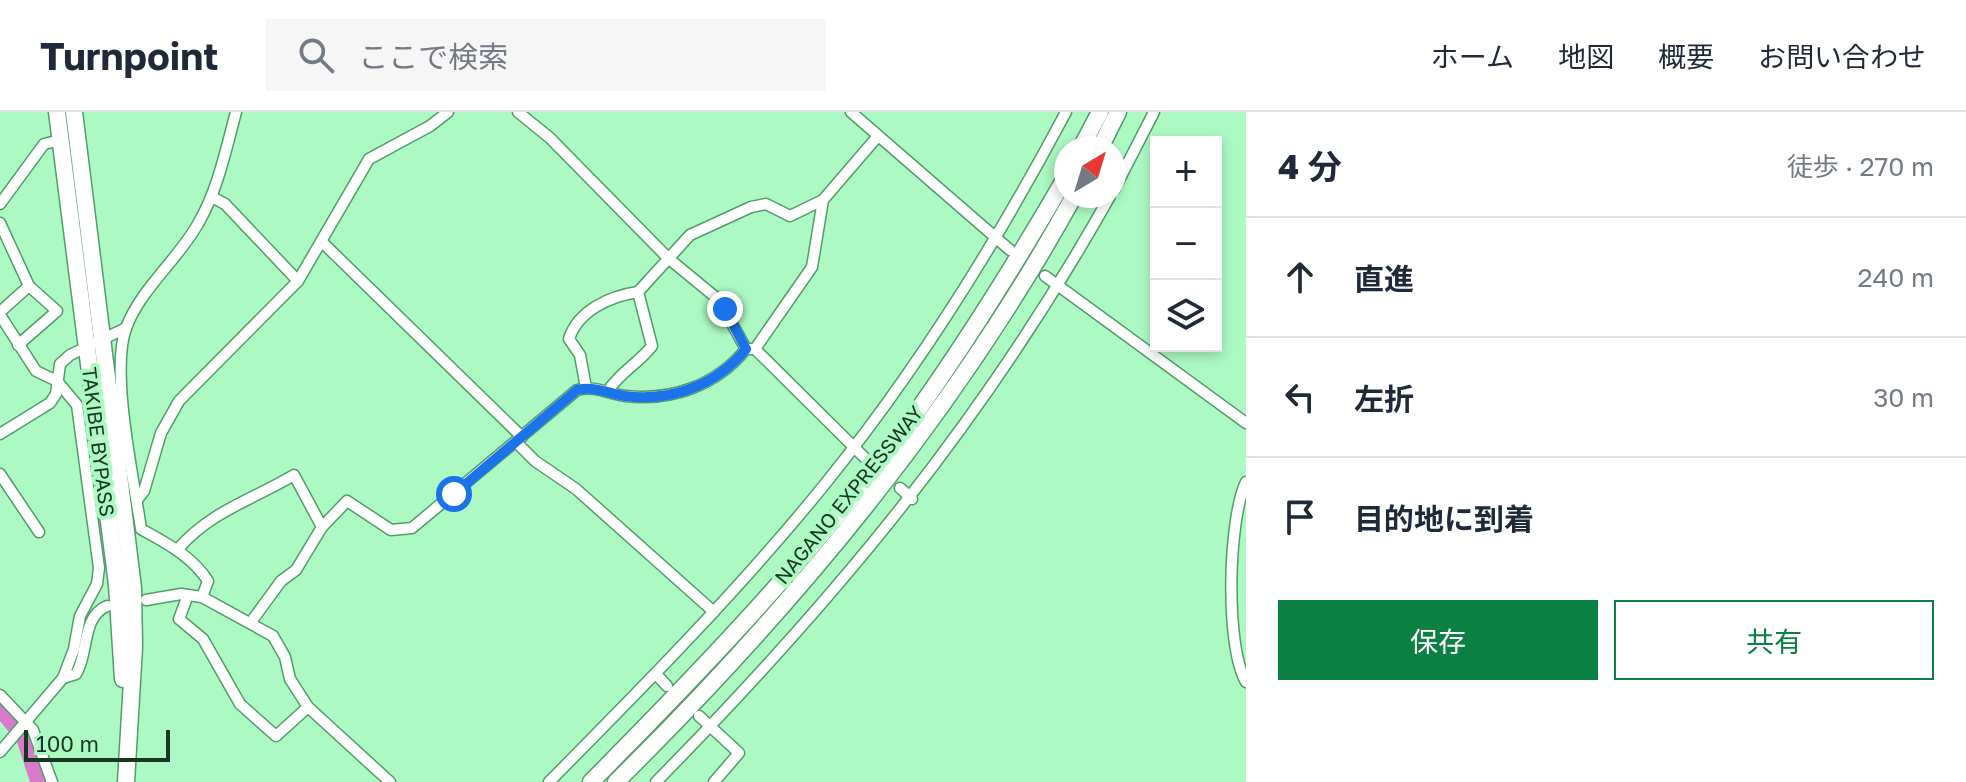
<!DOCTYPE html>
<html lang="ja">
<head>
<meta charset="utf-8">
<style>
  :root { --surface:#fff; --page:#f6f6f7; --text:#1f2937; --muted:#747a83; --line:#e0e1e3; --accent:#0b8043 }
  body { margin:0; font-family:"Golos Text","Noto Sans JP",sans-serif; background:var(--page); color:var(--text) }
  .controls { position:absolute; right:24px; top:24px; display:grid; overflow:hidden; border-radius:0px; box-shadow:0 4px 12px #0003 }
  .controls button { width:72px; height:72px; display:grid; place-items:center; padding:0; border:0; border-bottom:2px solid var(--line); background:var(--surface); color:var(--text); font:40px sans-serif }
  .compass { position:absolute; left:1054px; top:24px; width:72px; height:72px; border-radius:50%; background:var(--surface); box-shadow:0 4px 12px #0003; rotate:38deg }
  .scale { position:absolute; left:24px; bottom:20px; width:146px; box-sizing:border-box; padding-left:8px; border:4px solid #183722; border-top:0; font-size:22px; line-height:28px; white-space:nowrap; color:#183722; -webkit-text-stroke:6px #adf9c4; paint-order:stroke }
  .stop { position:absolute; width:24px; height:24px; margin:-18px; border:6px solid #1a73e8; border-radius:50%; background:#fff }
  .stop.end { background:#1a73e8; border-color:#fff; box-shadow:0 2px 8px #0008 }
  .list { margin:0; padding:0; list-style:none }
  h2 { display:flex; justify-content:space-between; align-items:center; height:104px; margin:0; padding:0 32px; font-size:34px }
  h2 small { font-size:26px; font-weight:400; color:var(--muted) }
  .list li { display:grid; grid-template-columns:52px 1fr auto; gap:24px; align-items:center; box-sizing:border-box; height:120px; padding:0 32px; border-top:2px solid var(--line) }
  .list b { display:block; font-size:30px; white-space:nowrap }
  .list em { font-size:26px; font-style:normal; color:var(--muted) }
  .actions { display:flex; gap:16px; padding:24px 32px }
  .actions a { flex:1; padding:18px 0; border:2px solid var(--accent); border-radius:0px; text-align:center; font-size:28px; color:var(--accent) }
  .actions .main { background:var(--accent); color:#fff }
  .icon { flex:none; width:44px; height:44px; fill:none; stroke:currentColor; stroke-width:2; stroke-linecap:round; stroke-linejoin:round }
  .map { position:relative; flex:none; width:1246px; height:670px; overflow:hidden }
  header { display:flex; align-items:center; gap:48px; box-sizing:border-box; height:112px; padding:0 40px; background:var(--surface); border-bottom:2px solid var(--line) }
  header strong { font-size:38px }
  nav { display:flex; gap:44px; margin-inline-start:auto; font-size:28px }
  .search { width:560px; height:72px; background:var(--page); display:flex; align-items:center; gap:20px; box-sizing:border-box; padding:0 28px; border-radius:0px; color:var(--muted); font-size:30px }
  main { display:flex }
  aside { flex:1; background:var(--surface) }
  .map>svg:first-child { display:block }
</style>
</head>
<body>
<header>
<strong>Turnpoint</strong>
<div class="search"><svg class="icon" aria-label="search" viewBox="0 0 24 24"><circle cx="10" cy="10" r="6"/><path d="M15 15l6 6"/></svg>ここで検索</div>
<nav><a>ホーム</a><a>地図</a><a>概要</a><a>お問い合わせ</a></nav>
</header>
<main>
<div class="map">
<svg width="1246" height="670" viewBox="0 0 1246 670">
  <rect width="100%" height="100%" fill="#adf9c4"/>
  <path fill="#d979ca" d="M0,588l28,30 18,52h-16l-13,-40 -17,-21z"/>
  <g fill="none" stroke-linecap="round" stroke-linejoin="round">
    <defs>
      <g id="minor">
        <path d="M518,0l32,26 118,120 51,42 27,49"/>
        <path d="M851,0l159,138"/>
        <path d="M1114,78l40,-78"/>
        <path d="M212,85l13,7 73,77"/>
        <path d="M0,92l44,-60 17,-4"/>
        <path d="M0,111l29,63 -29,26"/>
        <path d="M323,131l199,194"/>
        <path d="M1045,164l201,147"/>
        <path d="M638,180l52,-57 61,-28 15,-3 24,12 33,-16"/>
        <path d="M0,203l36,56 21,10 20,24 22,163 -2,16 -17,32 -6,33 -11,29 -63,74"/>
        <path d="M18,233l39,-34 -28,-25"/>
        <path d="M755,237l111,110"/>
        <path d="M586,276l-6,-33 -11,-16c9,-29 42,-43 69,-47l14,54c-13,17 -32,26 -44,45"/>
        <path d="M0,322l50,-31 6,-9 4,-30 10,-9 56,-27"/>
        <path d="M516,330l19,19 41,28 138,123"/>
        <path d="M0,362l39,58"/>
        <path d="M1246,370c-18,38 -21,164 0,200"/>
        <path d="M900,376l12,11"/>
        <path d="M137,388l7,-9 17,-58 18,-32 119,-120 71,-122 61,-33 18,-14"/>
        <path d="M178,437c33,-38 74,-49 116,-74l28,52"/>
        <path d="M188,483l-9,24 24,20 37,65 36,32 32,-29"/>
        <path d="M202,485l6,-16c-16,-25 -42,-38 -67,-52 -7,-50 -31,-156 -15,-201 15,-40 53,-69 73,-106 19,-33 27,-73 37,-110"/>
        <path d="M146,488l35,-6 21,3 71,39 12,21 5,22 18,28 82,75"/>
        <path d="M251,510l30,-41 15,-11 26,-43 25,-26 44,29 21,-2 165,-138c19,-5 31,4 49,6 47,5 91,-11 120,-47h9l57,-82 11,-67 55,-64"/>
        <path d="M656,562l11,12"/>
        <path d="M63,566l13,-4c13,-20 5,-57 31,-68"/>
        <path d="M0,583l33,35 19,52"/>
        <path d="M699,604l40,37 -25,29"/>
        <path d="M549,670c95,-96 191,-193 276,-298 93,-115 172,-242 241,-372"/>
        <path d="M656,670c180,-183 328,-361 454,-586"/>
      </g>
      <g id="highway">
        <path d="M57,0l60,473 6,94"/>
        <path d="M74,0l59,476 1,59 -8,135"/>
        <path d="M1081,36l19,-36"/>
        <path d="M1100,36l18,-36"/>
        <path d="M591,670c101,-102 201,-206 289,-320 69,-91 129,-187 186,-285"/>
        <path d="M616,670c177,-175 337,-367 458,-586"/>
      </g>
    </defs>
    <use href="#minor" stroke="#529c6b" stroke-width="13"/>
    <use href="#highway" stroke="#529c6b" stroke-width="19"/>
    <use href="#minor" stroke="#fff" stroke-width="10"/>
    <use href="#highway" stroke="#fff" stroke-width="16"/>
  </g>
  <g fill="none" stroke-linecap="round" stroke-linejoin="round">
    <path stroke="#1a73e8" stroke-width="10" d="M454,382l123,-104c18,-4 30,3 48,6 46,6 92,-11 121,-47l-21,-40"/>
  </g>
  <g text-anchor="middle" stroke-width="8" stroke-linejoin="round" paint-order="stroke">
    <g font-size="20" fill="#183722" stroke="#adf9c4">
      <text transform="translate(98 330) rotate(83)" y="7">TAKIBE BYPASS</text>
      <text transform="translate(849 383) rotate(-51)" y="7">NAGANO EXPRESSWAY</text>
    </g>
  </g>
</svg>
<div class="controls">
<button>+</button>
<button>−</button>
<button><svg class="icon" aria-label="layers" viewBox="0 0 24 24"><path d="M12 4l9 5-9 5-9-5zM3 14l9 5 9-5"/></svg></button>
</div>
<svg class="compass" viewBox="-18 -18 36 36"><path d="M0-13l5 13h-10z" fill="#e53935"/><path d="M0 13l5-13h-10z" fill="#747a83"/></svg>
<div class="scale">100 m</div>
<div class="stop" style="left:454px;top:382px"></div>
<div class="stop end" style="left:725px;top:197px"></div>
</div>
<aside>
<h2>4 分<small>徒歩 · 270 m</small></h2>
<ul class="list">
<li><svg class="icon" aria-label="ahead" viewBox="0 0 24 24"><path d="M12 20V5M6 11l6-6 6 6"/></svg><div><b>直進</b></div><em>240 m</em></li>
<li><svg class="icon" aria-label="left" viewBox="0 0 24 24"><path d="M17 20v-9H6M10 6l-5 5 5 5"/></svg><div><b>左折</b></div><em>30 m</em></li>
<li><svg class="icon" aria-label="arrive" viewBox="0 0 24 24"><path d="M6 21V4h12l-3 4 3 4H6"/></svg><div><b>目的地に到着</b></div></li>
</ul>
<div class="actions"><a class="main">保存</a><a>共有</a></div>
</aside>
</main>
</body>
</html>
